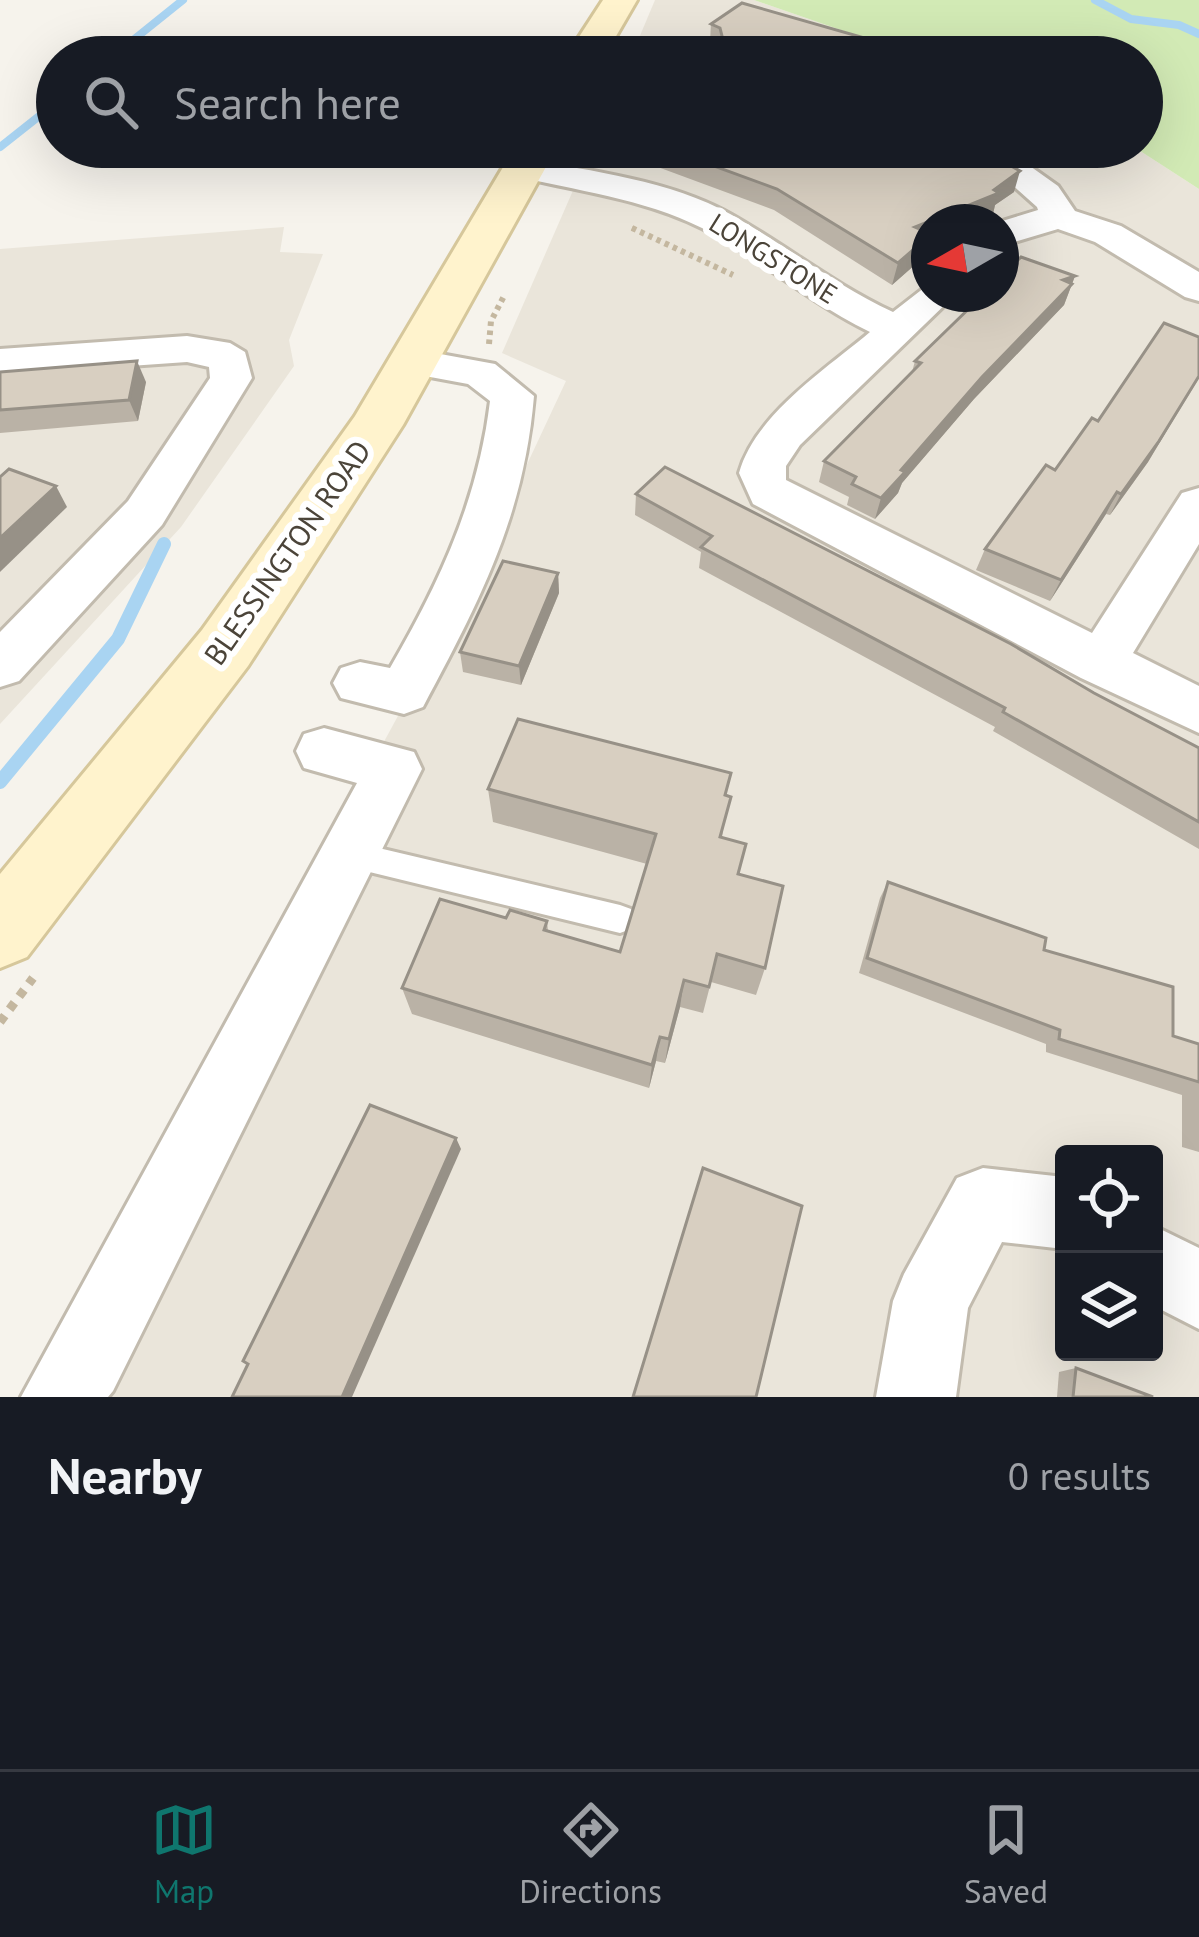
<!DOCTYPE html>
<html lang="en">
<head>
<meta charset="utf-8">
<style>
  :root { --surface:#171b24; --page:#242831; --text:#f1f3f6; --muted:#9ea1a6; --line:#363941; --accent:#0f766e }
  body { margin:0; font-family:"PT Sans",sans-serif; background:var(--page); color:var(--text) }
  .controls { position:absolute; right:36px; bottom:36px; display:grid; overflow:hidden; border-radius:12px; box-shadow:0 12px 48px #0002 }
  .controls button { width:108px; height:108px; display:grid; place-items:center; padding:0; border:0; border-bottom:3px solid var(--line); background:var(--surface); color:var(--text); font:60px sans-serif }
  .compass { position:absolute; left:911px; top:204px; width:108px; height:108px; border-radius:50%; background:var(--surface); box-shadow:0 12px 48px #0002; rotate:261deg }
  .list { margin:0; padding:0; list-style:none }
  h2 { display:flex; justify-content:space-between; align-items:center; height:156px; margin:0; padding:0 48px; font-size:51px }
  h2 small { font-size:39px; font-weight:400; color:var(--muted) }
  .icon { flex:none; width:66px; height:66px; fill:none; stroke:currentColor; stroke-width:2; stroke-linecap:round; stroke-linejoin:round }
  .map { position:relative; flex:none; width:1199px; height:1397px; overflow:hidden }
  .search { position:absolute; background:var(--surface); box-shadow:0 12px 48px #0002; left:36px; right:36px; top:36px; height:132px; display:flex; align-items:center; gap:30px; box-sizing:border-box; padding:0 42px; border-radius:66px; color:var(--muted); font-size:45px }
  .sheet { height:372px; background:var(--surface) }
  nav { display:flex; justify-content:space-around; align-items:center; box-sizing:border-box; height:168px; border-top:3px solid var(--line); background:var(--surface); font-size:33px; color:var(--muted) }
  nav a { display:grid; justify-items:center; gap:6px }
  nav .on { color:var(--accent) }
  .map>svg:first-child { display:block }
</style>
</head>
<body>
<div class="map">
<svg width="1199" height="1397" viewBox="0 0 1199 1397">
  <rect width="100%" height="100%" fill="#f6f3ec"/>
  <g fill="#eae5da" fill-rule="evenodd">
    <path d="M655,0h99l165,57h-288z"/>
    <path d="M592,147h542l65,42v1208h-1179l32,-45 427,-785 87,-186 -64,-28zM929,222h72v72h-72zM1064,1154h90v198h-90z"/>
    <path d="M284,227l-4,25 43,2 -34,86 5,26 -113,161 -181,197v-475z"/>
  </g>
  <path fill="#d2eab5" d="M754,0h445v189l-65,-42h8v-90h-223z"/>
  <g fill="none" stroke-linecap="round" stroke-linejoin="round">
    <g stroke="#a9d4f2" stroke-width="8">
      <path d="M1095,0l36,19 48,6 20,9"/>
      <path d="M112,57l71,-57"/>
      <path d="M0,147l57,-45"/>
    </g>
    <path stroke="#a9d4f2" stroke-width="14" d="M0,782l118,-143 46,-95"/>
    <defs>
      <path id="lane" d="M349,841l271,64 11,4 5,10 -5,10 -11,4 -271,-66 -11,-4 -4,-9 4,-9z"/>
      <g id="street">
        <path d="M949,147h45l26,12 38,27 17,25 46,15 78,46v29l-14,-4 -90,-55 -37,-13 -57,17 -2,-24 39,-12 -1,-3 -28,-25 -55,-28z"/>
        <path d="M524,158c69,14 146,22 208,57 55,31 103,70 161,97l36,-28v10h27l-156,151 -14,21v14l306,153 90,-140 17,-5v56l-66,109 66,33v47l-118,-55 -328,-174 -14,-31c16,-58 87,-104 131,-141 -60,-29 -110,-74 -168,-104 -60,-30 -126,-37 -190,-53l-5,-7 5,-7z"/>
        <path d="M187,336l43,7 15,9 7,26 -90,147 -143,156 -19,6v-55l128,-131 82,-123 -1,-11 -22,-5 -187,13v-26z"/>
        <path d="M413,349l82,15 39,32c-10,121 -55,206 -111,311l-19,7 -63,-16 -8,-15 8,-15 19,-6 30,6c50,-86 88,-168 100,-267l-22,-17 -70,-13 -6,-9 6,-9z"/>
        <path d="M324,728l90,24 8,17 -309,622 -5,6h-87l336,-614 -53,-15 -8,-17 8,-17z"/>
        <path d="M983,1168l81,9v72l-62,-7 -34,66 -12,89h-80l17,-96 11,-27 53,-96z"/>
        <path d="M1154,1226l45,22v81l-45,-23z"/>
      </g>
      <g id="secondary">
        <path d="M603,0h34l-33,57h-38z"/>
        <path d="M515,147h42l-154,278 -155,241 -221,291 -27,11v-94l202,-244 153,-214z"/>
      </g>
    </defs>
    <use href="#lane" stroke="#c2bbae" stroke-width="6"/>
    <use href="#street" stroke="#c2bbae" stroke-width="6"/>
    <use href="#secondary" stroke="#d6c79b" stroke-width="6"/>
    <path stroke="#c4b79f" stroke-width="4.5" stroke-dasharray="3 3" stroke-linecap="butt" d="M632,228l5,2"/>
    <g stroke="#c4b79f" stroke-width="6" stroke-dasharray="4.5 4.5" stroke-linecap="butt">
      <path d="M632,228l101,47"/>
      <path d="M489,344l2,-23 13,-25"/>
    </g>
    <path stroke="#c4b79f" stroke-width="9" stroke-dasharray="8 8" stroke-linecap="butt" d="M0,1022l33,-44"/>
    <use href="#lane" fill="#fff" fill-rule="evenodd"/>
    <use href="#street" fill="#fff" fill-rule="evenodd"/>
    <use href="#secondary" fill="#fff3cd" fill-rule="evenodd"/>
  </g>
  <g fill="#bab2a6">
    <path d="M711,24l220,33 -221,-16z"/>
    <path d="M629,147h347l38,45 -19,13 -2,9 -20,8h-44v23l-3,10 -34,30 -118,-75 -146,-54z"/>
    <path d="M1003,147h63l-25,21z"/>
    <path d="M1075,276l-11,29 -90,94 -72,84 -4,10 -23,26 -28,-14 2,-8 -30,-15 5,-21 88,-89 3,-11z"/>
    <path d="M1199,337v41l-51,84 -38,53 -4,-1 -56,87 -74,-31 9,-21 113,-128z"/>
    <path d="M0,372l146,10 -8,39 -138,12z"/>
    <path d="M636,494l458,199 105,55v101l-206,-118 2,-4 -296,-159 2,-16 -66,-37z"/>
    <path d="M558,573l1,20 -38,92 -58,-13 -3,-20z"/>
    <path d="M488,789l239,7 -5,42 17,36 26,94 -9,27 -45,-13 -8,31 -23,-6 -15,56 -9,-2 -7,27 -237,-74 -10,-26 104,-70 41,3 1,10 72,21 27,-88 -154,-42z"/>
    <path d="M888,882l156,68 129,86 26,8v108l-17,-5v-52l-136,-43v-8l-187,-71 21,-75z"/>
    <path d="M1076,1368l77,29h-96l2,-25z"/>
  </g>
  <g fill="#979187">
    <path d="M1066,147l-25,21 7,-20z"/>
    <path d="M1020,171l-6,21 -19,13 -2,9 -20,8h-44v23l-3,10 -34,30 6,-22 17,-36 79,-37z"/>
    <path d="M1075,276l-11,29 -90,94 -72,84 -4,10 -23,26 6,-21 20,-28 162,-190z"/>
    <path d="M137,361l9,21 -8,39 -9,-21z"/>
    <path d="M1199,376l-51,86 -38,53 11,-21z"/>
    <path d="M56,486l11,21 -67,65v-34z"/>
    <path d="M1117,492l-11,22 -56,87 11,-21z"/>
    <path d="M558,573l1,20 -38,92 -2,-19z"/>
    <path d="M684,980l-4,27 -15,56 4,-24z"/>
    <path d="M660,1037l-4,24 -7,27 3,-23z"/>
    <path d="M456,1138l5,11 -109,248h-10z"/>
  </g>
  <g fill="#d8cfc1" stroke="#979187" stroke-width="3">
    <path d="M742,3l189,54h-267l23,-16 36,-1 -3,-12 -9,-4z"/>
    <path d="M662,147h314l44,24 -26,19 5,3 -84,34 14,6v3l-31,27 -121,-74z"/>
    <path d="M1021,257l54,19 -12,4 9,4 -90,93 -81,93 4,2 -24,26 -29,-14 4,-7 -32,-16 97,-98 -6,-2 69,-67h17v-17z"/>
    <path d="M1164,323l35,14v39l-40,65 -38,53 -4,-2 -56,88 -76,-31 61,-84 9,5 37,-52 6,3z"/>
    <path d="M137,361l-8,39 -129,10v-38z"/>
    <path d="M665,467l346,177 83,49 105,55v74l-196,-110 2,-4 -304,-161 11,-11 -76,-42z"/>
    <path d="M9,469l47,17 -56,52v-61z"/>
    <path d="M503,561l55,12 -39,93 -59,-14z"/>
    <path d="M518,719l213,54 -6,22 6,2 -11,40 26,7 -8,30 45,12 -18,82 -48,-14 -8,33 -25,-7 -15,59 -9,-2 -8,28 -250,-77 38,-89 66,19 4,-8 37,11 -3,9 76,22 36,-118 -168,-45z"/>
    <path d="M888,882l158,56 -2,12 129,37v49l26,8v38l-140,-43 1,-9 -193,-72z"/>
    <path d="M370,1105l86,33 -114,259h-110l16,-33 -5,-3z"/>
    <path d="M703,1168l99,38 -46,191h-123z"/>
    <path d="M1076,1368l77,29h-80z"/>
  </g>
  <g text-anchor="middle" stroke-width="12" stroke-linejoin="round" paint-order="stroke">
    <g font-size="27" fill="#4b4439" stroke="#fff">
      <text transform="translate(773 259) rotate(32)" y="9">LONGSTONE</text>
    </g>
    <g font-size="30" fill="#4b4439" stroke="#fff">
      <text transform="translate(288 553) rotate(-55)" y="10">BLESSINGTON ROAD</text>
    </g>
  </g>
</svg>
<div class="controls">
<button><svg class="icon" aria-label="locate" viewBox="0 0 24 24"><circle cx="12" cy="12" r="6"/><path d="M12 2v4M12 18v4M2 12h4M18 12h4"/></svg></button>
<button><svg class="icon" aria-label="layers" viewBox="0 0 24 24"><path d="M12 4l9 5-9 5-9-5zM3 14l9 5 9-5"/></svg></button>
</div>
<svg class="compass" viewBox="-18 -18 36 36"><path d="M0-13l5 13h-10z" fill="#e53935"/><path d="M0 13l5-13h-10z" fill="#9ea1a6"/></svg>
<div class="search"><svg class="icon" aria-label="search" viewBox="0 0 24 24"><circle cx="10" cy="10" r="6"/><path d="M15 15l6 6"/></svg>Search here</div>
</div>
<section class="sheet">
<h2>Nearby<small>0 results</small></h2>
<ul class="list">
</ul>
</section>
<nav>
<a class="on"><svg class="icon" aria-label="map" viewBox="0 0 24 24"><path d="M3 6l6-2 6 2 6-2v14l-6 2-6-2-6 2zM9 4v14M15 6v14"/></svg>Map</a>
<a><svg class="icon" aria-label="directions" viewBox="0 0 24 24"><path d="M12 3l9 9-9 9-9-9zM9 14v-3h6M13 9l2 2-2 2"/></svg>Directions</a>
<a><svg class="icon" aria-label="saved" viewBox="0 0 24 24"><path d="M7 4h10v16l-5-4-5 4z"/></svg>Saved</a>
</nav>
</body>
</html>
